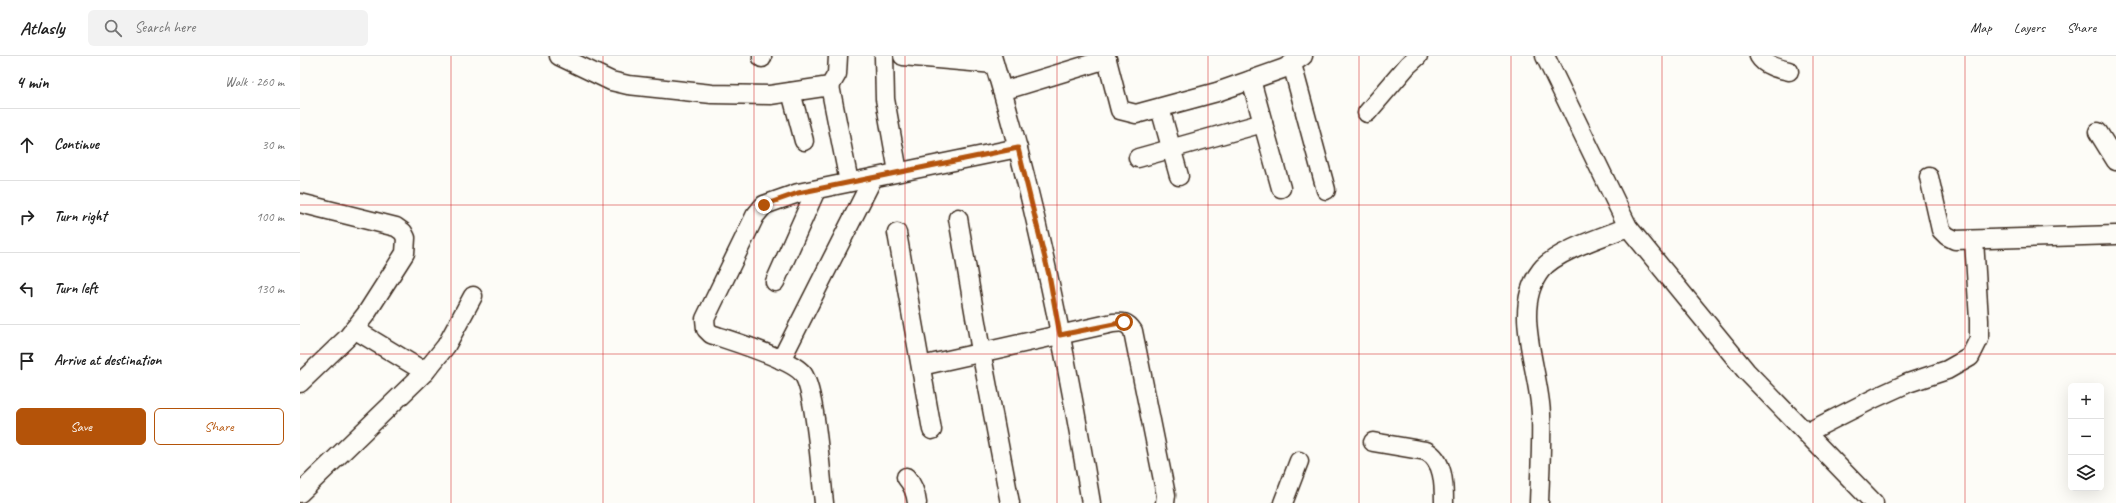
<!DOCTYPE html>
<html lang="en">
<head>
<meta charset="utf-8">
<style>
  :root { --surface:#fff; --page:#f2f2f2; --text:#222; --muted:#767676; --line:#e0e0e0; --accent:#b45309 }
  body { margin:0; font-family:Caveat,sans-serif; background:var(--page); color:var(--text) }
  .controls { position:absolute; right:12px; bottom:12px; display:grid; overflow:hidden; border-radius:6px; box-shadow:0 4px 16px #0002 }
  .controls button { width:36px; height:36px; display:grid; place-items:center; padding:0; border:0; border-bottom:1px solid var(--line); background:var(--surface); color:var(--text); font:20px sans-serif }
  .stop { position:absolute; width:12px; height:12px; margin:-9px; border:3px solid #b45309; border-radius:50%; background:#fff }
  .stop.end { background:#b45309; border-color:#fff; box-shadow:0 1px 4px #0008 }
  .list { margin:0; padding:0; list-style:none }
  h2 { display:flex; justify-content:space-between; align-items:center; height:52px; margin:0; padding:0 16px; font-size:17px }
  h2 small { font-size:13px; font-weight:400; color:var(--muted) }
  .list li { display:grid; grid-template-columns:26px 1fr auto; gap:12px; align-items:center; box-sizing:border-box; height:72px; padding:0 16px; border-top:1px solid var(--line) }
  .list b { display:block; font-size:15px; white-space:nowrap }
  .list em { font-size:13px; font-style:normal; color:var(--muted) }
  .actions { display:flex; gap:8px; padding:12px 16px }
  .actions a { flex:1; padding:9px 0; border:1px solid var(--accent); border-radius:6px; text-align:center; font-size:14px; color:var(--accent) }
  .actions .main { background:var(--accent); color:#fff }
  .icon { flex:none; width:22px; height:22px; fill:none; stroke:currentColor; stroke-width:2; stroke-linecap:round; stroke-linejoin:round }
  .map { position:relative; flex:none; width:1816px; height:447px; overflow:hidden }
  header { display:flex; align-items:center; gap:24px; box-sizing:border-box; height:56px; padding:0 20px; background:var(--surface); border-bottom:1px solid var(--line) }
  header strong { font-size:19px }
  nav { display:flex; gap:22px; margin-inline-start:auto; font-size:14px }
  .search { width:280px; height:36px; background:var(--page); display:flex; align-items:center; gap:10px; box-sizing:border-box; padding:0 14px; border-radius:6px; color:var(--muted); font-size:15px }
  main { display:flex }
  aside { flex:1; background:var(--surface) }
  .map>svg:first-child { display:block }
</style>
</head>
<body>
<header>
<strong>Atlasly</strong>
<div class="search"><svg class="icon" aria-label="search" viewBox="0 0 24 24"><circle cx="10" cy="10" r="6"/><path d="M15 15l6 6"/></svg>Search here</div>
<nav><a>Map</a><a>Layers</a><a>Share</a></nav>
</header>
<main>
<aside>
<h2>4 min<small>Walk · 260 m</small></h2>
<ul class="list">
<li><svg class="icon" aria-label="ahead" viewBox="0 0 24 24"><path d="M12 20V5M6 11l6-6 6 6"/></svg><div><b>Continue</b></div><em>30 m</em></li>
<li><svg class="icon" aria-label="right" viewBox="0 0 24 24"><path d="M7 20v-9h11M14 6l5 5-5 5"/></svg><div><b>Turn right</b></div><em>100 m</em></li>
<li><svg class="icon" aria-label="left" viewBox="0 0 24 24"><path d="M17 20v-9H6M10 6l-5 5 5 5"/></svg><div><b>Turn left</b></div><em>130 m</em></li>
<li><svg class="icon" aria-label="arrive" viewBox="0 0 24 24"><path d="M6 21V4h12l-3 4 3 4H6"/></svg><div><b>Arrive at destination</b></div></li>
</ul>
<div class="actions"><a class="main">Save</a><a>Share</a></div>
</aside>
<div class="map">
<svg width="1816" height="447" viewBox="0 0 1816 447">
  <rect width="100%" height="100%" fill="#fdfcf7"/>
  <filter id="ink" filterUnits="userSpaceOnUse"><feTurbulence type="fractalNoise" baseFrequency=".025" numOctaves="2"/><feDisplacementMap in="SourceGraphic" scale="8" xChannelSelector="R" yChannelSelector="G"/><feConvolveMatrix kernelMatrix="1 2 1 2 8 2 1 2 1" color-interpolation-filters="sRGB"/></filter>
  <g filter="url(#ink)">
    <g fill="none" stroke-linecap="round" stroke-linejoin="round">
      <defs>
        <g id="minor">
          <path d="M259,0l52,25 17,4 84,9 58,1 60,-9 7,-12 1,-18"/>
          <path d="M462,0v2"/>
          <path d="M584,0l1,43 13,73"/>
          <path d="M603,0l91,8"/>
          <path d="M692,0c44,146 74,296 99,447"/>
          <path d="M806,0l14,54 16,4 81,-22 68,-24 18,-12"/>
          <path d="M1245,0l83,171 118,144 128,132"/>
          <path d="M1459,0c6,10 20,13 30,15"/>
          <path d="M992,8l34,126"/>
          <path d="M951,24l30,108"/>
          <path d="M530,30l19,96"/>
          <path d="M702,35l105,-32"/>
          <path d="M491,36l13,49"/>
          <path d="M860,52l19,68"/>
          <path d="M1067,57l41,-48 10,-9"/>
          <path d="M1798,76l18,29"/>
          <path d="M838,102l125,-35"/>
          <path d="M1629,121l12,53 6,6 8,4 161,-5"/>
          <path d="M0,147l96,24 7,5 3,6 -1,15 -39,61 -18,23 -48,46"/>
          <path d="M658,162l23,133 29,152"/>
          <path d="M597,177l35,197"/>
          <path d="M475,226l41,-92"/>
          <path d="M54,273l71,43"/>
          <path d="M481,304l92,-182"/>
          <path d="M621,310l192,-43c10,-1 14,-1 20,8l33,164 -1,8"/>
          <path d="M1506,377l69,-35 33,-15 39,-13 23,-13 9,-18v-19l-5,-80"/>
          <path d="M1073,386l53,9c18,9 18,34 18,52"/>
          <path d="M606,421c7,8 10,16 11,26"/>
          <path d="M0,437l125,-121 21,-26 27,-50"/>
          <path d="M524,447c-3,-27 -8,-110 -21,-129 -11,-15 -72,-33 -92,-40l-5,-5 -1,-10 50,-103 9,-11 34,-12 220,-45"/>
          <path d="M983,447l16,-42"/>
          <path d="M1239,447c1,-29 3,-59 2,-88 -1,-45 -31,-106 0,-145 15,-19 64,-34 87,-43"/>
        </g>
      </defs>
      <use href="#minor" stroke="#3b2a1e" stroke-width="21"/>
      <use href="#minor" stroke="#fdfcf7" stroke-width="18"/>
    </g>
  </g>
  <g fill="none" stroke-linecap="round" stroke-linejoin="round" filter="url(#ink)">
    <path stroke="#b45309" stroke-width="5" d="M464,149l34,-12 220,-45 31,127 11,60 64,-13"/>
  </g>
  <path fill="none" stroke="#d62828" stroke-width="1" stroke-opacity="0.55" d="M151,0v447M303,0v447M454,0v447M605,0v447M757,0v447M908,0v447M1059,0v447M1211,0v447M1362,0v447M1513,0v447M1665,0v447M0,149h1816M0,298h1816"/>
</svg>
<div class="controls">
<button>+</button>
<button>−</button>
<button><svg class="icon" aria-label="layers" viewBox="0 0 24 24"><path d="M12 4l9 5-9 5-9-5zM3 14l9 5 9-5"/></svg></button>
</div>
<div class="stop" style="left:824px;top:266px"></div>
<div class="stop end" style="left:464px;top:149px"></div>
</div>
</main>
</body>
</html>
